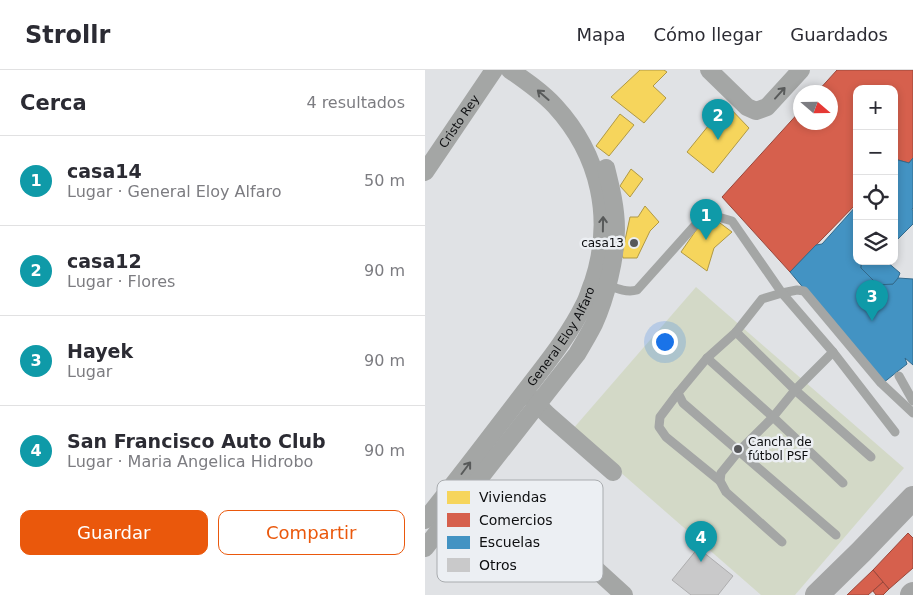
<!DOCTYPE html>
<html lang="es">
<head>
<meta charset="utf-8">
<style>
  :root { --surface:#fff; --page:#f7f7f7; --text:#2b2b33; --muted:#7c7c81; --line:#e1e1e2; --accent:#ea580c }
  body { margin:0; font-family:"DejaVu Sans",sans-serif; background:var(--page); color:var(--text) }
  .controls { position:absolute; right:15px; top:15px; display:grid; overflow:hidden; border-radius:10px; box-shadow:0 2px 8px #0003 }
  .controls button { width:45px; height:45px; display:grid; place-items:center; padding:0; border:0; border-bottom:1px solid var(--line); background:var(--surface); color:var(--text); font:25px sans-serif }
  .compass { position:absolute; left:368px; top:15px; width:45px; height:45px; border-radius:50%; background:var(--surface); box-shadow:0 2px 8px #0003; rotate:110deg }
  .you { position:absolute; left:239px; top:271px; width:18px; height:18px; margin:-12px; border:4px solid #fff; border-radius:50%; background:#1a73e8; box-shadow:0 0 0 8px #1a73e833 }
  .badge { display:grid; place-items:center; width:32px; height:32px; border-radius:50%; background:var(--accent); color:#fff; font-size:16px; font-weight:700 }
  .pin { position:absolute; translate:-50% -41px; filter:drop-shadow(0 1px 2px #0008) }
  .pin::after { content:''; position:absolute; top:26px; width:18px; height:15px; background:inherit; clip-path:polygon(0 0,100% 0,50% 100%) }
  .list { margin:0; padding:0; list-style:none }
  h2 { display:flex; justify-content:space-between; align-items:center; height:65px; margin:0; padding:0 20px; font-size:21px }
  h2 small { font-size:16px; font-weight:400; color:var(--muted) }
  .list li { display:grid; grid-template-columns:32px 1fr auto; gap:15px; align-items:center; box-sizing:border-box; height:90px; padding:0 20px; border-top:1px solid var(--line) }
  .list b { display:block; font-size:19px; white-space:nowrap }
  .list p { margin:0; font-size:16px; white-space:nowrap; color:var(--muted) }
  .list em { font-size:16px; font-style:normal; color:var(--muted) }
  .actions { display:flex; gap:10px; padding:15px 20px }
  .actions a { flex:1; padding:11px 0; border:1px solid var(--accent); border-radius:10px; text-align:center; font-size:18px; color:var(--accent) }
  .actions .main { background:var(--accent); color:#fff }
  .icon { flex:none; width:28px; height:28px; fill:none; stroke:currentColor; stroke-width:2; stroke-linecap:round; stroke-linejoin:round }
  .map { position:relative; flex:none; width:488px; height:525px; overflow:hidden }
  header { display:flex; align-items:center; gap:30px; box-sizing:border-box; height:70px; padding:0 25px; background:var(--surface); border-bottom:1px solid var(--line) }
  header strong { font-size:24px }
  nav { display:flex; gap:28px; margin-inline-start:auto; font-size:18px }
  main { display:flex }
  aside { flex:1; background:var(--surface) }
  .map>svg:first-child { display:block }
</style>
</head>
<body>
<header>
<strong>Strollr</strong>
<nav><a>Mapa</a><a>Cómo llegar</a><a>Guardados</a></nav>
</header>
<main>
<aside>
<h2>Cerca<small>4 resultados</small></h2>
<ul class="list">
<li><span class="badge" style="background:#0f9aa8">1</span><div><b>casa14</b><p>Lugar · General Eloy Alfaro</p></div><em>50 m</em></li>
<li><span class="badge" style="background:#0f9aa8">2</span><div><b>casa12</b><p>Lugar · Flores</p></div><em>90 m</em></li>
<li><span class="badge" style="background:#0f9aa8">3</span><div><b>Hayek</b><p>Lugar</p></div><em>90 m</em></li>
<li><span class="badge" style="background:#0f9aa8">4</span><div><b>San Francisco Auto Club</b><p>Lugar · Maria Angelica Hidrobo</p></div><em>90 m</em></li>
</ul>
<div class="actions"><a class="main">Guardar</a><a>Compartir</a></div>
</aside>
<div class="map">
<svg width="488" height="525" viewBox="0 0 488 525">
  <rect width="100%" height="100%" fill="#e0e2e5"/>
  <path fill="#d3d9c7" d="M271,217l208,181 -109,127h-34l-189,-165z"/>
  <g fill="#f6d55c" stroke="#b09945">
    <path d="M215,0h24l3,2 -14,14 13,12 -22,25 -33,-26z"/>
    <path d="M301,34l23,24 -36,45 -26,-21z"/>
    <path d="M195,44l14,11 -25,31 -13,-10z"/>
    <path d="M206,99l12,10 -13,18 -10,-11z"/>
    <path d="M220,136l14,16 -9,9 -13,27h-14l-1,-4 8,-37h8z"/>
    <path d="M291,150l16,12 -18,16 -7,23 -26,-19 18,-26 5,6z"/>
  </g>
  <g fill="#d6604d" stroke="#9a473b">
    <path d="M412,0h76v88l-4,5 -11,-3 -4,4v-75h-37v114l-67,69 -68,-75 79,-87v12h30v-30h-14z"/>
    <path d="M483,463l5,5v30l-24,21 -16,-19z"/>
    <path d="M448,500l10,12 -15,13h-21z"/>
    <path d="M458,512l6,7 -6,6h-7l-3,-4z"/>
  </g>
  <g fill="#4393c3" stroke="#336b8d">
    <path d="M488,88v50l-1,1 1,2v13l-19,19v-79l4,-4 11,3z"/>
    <path d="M432,135v56h4v7l17,17 15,-1 5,-6 15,1v86l-8,-7 2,6 -24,19 -93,-111 26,-27 6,-1z"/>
    <path d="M437,191h24l14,12 -2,5 -5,6 -15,1 -17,-17z"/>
  </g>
  <path fill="#c9c9ca" stroke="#aeaeaf" d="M273,478l35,28 -15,19h-27l-19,-15z"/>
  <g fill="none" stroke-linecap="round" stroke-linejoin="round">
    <g stroke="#a4a6a5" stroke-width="9">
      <path d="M181,214c10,4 20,9 31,6l60,-67 10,-7h8l17,5 50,72 15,-3 7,1 77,92 32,30"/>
      <path d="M311,262l59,58 76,67"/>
      <path d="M282,288l66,59 70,66"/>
      <path d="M474,306l14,25"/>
      <path d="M253,323l-18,24 -1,10 7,10 54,44"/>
      <path d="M411,465l-153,-132 -5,-10 29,-35 29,-26 26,-33 20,-6 51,59 62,80"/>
      <path d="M357,472l-56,-50 -6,-11 1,-8 17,-21 35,-35 22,-27 38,-38"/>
    </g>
    <g stroke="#a4a6a5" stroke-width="18">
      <path d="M284,0l38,37 9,4 11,-4 34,-37"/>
      <path id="s1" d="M0,102l69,-102"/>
      <path d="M105,327l18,18 65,57"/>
      <path d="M81,422l51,42 67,61"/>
      <path id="s2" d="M0,450c31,-38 61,-78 91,-117 24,-32 51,-63 69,-100 3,-6 5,-14 8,-21 21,-63 7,-127 -38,-176 -13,-14 -29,-25 -45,-36"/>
      <path d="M0,478l152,-194c6,-10 12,-20 17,-30 12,-26 22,-67 22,-95 0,-21 -5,-41 -10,-61"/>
    </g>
    <g stroke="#a4a5a5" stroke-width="24">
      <path d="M392,525l44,-43 52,-54"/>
      <path d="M487,525l1,-1"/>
    </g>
  </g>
  <defs><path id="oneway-shaft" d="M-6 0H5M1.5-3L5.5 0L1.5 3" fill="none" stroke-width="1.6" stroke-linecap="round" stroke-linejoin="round" transform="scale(1.25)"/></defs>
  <g stroke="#585a5a">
    <use href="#oneway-shaft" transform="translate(355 23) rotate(-48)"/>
    <use href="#oneway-shaft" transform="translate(118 25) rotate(-139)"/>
    <use href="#oneway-shaft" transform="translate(178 154) rotate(-89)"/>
    <use href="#oneway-shaft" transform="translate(41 398) rotate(-53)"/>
  </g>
  <g fill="#57585b" stroke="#eceff3" stroke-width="2">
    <circle cx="209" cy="173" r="5"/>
    <circle cx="313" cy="379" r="5"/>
  </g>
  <g text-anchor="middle" stroke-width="5" stroke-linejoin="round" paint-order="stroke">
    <g font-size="12" fill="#0d0e10" stroke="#eceff3">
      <text dy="4" stroke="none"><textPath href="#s1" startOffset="61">Cristo Rey</textPath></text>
      <text dy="4" stroke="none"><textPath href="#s2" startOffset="229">General Eloy Alfaro</textPath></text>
    </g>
    <g font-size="12" fill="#0d0e10" stroke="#eceff3" text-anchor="end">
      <text x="199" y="177">casa13</text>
      <text x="323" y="376" text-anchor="start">Cancha de<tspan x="323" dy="14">fútbol PSF</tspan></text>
    </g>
  </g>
  <rect x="12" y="410" width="166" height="102" rx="8" fill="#eceff3" stroke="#a9acaf" stroke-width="1"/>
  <rect x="22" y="421" width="23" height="13" fill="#f6d55c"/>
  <rect x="22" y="443" width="23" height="14" fill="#d6604d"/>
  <rect x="22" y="466" width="23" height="13" fill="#4393c3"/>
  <rect x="22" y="488" width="23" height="14" fill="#c9c9ca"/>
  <g font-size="14" fill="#0d0e10">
    <text x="54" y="432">Viviendas</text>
    <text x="54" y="455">Comercios</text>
    <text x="54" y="477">Escuelas</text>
    <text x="54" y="500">Otros</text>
  </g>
</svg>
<div class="controls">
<button>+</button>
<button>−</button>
<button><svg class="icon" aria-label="locate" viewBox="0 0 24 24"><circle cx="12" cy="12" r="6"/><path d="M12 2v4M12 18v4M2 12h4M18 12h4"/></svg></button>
<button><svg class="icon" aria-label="layers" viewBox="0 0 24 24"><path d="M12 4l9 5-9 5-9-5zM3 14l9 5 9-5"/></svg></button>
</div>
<svg class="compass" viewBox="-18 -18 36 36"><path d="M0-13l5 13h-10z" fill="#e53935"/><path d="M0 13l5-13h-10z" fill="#7c7c81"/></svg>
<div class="you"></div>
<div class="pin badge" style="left:281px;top:170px;background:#0f9aa8">1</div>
<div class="pin badge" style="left:293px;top:70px;background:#0f9aa8">2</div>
<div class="pin badge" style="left:447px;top:251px;background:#0f9aa8">3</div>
<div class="pin badge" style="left:276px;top:492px;background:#0f9aa8">4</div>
</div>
</main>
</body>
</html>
